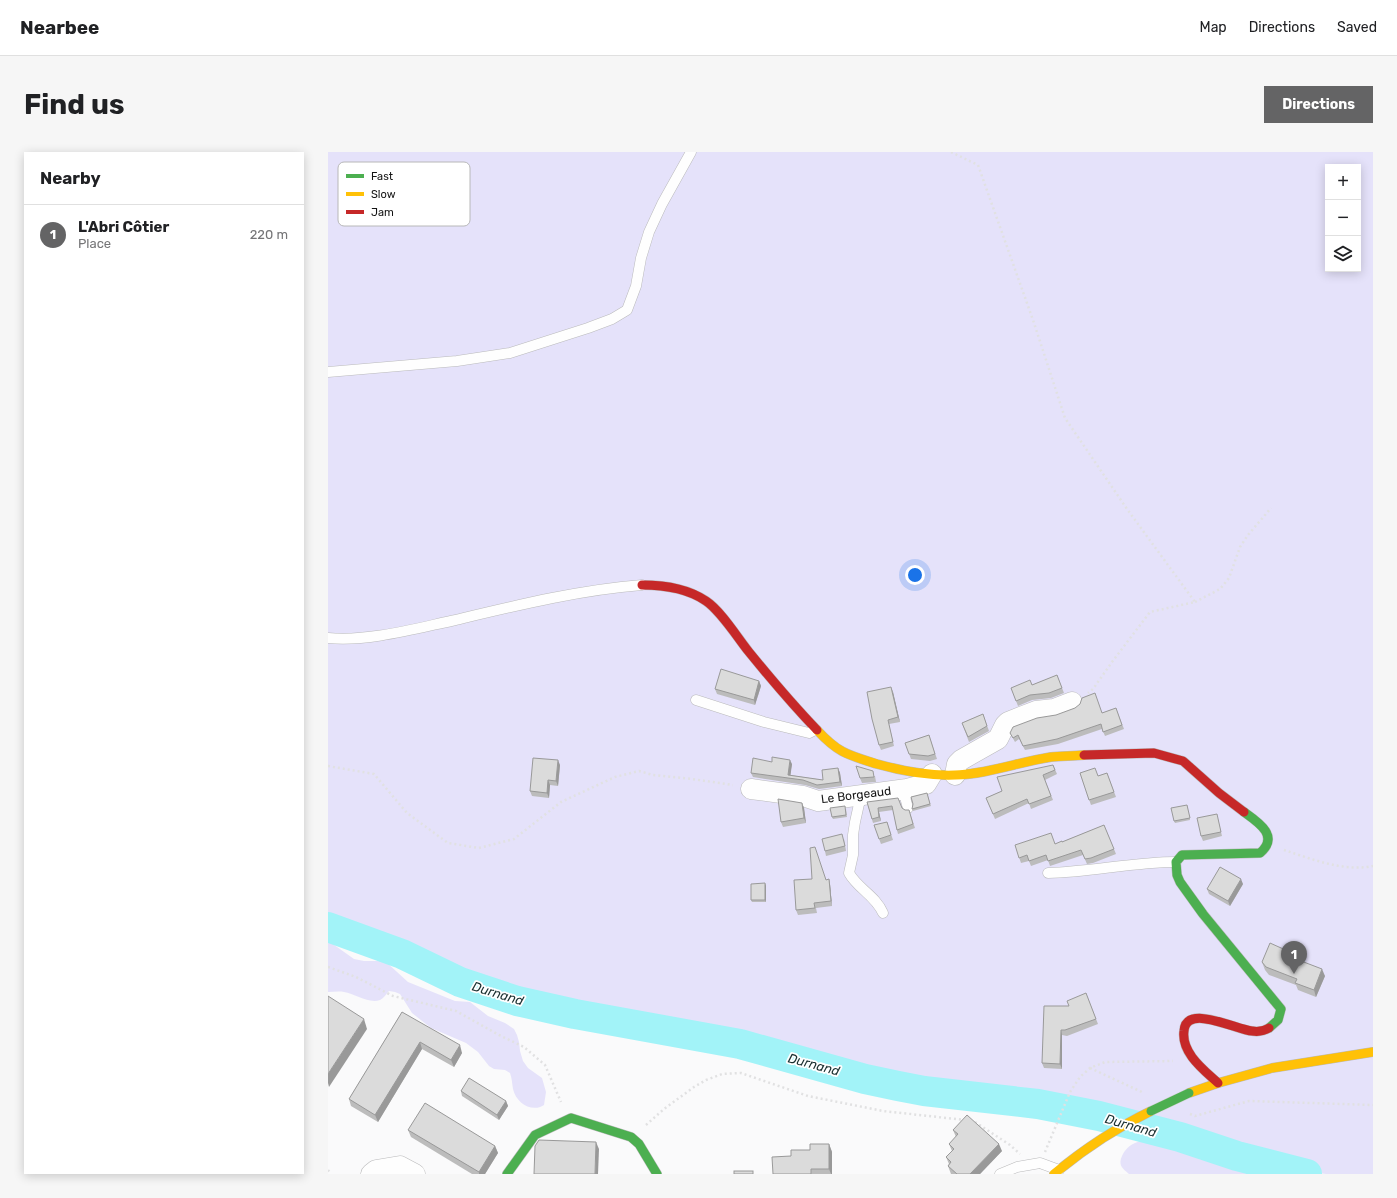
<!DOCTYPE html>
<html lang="en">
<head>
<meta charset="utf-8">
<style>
  :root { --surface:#fff; --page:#f6f6f6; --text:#202124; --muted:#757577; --line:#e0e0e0; --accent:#646465 }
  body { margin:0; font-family:Rubik,sans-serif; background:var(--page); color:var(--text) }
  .controls { position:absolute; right:12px; top:12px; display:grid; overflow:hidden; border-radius:0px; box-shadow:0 2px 10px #0003 }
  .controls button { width:36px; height:36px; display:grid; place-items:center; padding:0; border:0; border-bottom:1px solid var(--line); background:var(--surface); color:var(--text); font:20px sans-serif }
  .you { position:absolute; left:587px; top:423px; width:14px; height:14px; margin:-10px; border:3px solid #fff; border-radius:50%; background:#1a73e8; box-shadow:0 0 0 6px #1a73e833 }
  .badge { display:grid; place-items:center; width:26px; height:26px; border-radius:50%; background:var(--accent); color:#fff; font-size:13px; font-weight:700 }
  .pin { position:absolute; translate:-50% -33px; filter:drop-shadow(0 1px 2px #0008) }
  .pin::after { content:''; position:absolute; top:21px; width:14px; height:12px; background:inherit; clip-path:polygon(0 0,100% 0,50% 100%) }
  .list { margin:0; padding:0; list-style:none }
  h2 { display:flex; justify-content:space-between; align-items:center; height:52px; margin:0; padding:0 16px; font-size:17px }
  h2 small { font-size:13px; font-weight:400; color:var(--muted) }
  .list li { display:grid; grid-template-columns:26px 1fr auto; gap:12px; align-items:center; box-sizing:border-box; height:60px; padding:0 16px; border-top:1px solid var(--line) }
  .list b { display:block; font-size:15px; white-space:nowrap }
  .list p { margin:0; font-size:13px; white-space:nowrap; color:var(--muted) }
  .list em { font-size:13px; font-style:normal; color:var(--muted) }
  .icon { flex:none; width:22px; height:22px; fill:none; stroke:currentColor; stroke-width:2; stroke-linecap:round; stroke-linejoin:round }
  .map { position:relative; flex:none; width:1045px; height:1022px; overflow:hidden; border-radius:0px }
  header { display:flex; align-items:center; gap:24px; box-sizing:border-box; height:56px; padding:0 20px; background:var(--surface); border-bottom:1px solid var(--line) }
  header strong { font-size:19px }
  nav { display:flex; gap:22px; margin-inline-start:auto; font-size:14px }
  .intro { display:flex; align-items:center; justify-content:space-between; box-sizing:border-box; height:96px; padding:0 24px }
  h1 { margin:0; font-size:28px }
  .button { padding:10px 18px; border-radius:0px; background:var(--accent); color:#fff; font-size:14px; font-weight:700 }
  main { display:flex; gap:24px; padding:0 24px }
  aside { flex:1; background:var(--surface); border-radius:0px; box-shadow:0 2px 10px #0003 }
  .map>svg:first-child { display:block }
</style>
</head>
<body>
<header>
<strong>Nearbee</strong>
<nav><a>Map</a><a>Directions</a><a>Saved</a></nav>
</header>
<div class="intro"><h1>Find us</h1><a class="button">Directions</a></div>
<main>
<aside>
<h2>Nearby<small></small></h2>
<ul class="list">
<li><span class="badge">1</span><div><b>L'Abri Côtier</b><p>Place</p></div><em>220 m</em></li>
</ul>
</aside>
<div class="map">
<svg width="1045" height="1022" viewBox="0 0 1045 1022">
  <rect width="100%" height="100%" fill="#fafafb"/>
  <g fill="#e5e2fa" fill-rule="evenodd">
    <path d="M0,0h1045v1022h-47l-92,-12 -75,-37 -65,-13 -3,2 -8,-2 -1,-2 -83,-17 -63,2 -146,-27 -42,-24 -246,-33 -109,-57 -63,-12 24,17 10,2h21l23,21 47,19 15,1 18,14 17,7 9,6 3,6 2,7 1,9 3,10 5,7 14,10 4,14 -2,13c-12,8 -28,-2 -31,-16 -1,-5 -1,-11 -3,-16l-5,-3 -11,-1 -5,-3 -11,-14 -12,-9 -35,-15 -19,-15 -12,-19 -5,-2 -6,-1c-3,3 -5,7 -9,9 -11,4 -25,-6 -36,-8 -5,-1 -11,0 -16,0zM1000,15h30v102h-30z"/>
    <path d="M826,987l23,4 16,6 24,13 37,12h-125c-7,-6 -11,-9 -7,-18 7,-14 17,-15 32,-17z"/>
  </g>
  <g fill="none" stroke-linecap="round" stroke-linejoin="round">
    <path stroke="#a2f3f8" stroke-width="30" d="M0,775l74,27 58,28 57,19 58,13 165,30 125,35 33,7 26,5 114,13 61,12 81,21 57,19 70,18"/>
    <defs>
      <g id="lane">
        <path d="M0,220l129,-11 53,-8 78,-25 24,-9 15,-9 9,-24 5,-28 8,-26 13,-28 29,-52"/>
        <path d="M0,486c38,4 86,-9 123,-17 63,-15 127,-31 191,-36"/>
        <path d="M368,548l68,22 45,11 6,-3"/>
        <path d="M575,638l5,18"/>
        <path d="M536,643l-5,9 -4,18 -2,13v20l-4,18c9,16 26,22 34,40"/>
        <path d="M720,721c43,-1 85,-11 128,-11"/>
        <path d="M672,1022l17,-7 23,-4 19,7"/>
      </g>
      <g id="street">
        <path d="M627,623l2,-11 4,-4 37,-21 7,-14 3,-3 28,-11 18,-2 18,-7"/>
        <path d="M423,637l52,7 15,5 89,-12 19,-5 6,-10"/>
        <path d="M43,1022l5,-4 24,-4 15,8"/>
      </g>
      <g id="fast">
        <path d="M916,660c14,10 36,24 16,41l-78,2 -6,7 1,13 3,7 23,32 78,95 -3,11 -9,8"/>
        <path d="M179,1022l28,-39 36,-17 60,19 8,7 18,30"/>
      </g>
      <g id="slow">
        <path d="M489,578c21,23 31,25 60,34 25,7 52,12 78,11 33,-1 64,-13 96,-18 11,-1 22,-1 33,-2"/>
        <path d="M861,941l29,-10 54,-15 101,-16"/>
        <path d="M726,1022c30,-25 62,-46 97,-63"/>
      </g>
      <g id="jam">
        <path d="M314,433c22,0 45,3 64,16 15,10 31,36 43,51 22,27 44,53 68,78"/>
        <path d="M756,603l70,-2 29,8 36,32 25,19"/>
        <path d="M890,931c-14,-13 -37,-30 -34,-52 2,-28 53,-1 68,0 6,1 12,0 17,-3"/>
      </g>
    </defs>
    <use href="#lane" stroke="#bababb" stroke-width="11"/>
    <use href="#street" stroke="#bababb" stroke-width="21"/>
    <use href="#fast" stroke="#bababb" stroke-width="10"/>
    <use href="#slow" stroke="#bababb" stroke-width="10"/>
    <use href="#jam" stroke="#bababb" stroke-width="10"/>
    <g stroke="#e1e1e2" stroke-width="2.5" stroke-dasharray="2 3" stroke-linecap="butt">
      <path d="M623,0l27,13 55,155 32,98 62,91 68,93 -45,10 -38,50 -19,27 -5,4"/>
      <path d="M867,450l25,-13 9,-11 11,-31 8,-12 23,-27"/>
      <path d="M0,614l46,8 33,39 41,30 31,5 35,-9 47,-37 54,-25 24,-6 14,4 39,4 41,6"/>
      <path d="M956,698c28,9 59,22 89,16"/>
      <path d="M0,815l28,10 37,19 63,15 43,24 25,12 21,18 16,37"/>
      <path d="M762,916l54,25"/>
      <path d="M862,962l5,2 54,-15 124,4"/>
      <path d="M647,970l35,23 10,9"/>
      <path d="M318,973l18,-16 30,-22 12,-7 16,-6 19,-1 67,23 75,15 82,9"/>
      <path d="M717,1000l25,-60 10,-15 10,-9 15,-6 68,-1"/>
      <path d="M0,1018l3,4"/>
    </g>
    <use href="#lane" stroke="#fefefe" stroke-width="10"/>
    <use href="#street" stroke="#fefefe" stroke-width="20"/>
    <use href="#fast" stroke="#4caf50" stroke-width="9"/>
    <use href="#slow" stroke="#ffc107" stroke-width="9"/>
    <use href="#jam" stroke="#c62828" stroke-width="9"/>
    <defs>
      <path id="fast-bridge" d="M823,959l38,-18"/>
    </defs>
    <use href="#fast-bridge" stroke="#d3d3d3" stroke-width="10" stroke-linecap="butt"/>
    <use href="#fast-bridge" stroke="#4caf50" stroke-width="9"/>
  </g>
  <g fill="#bcbcbc">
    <path d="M729,523l7,18 -13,5 -19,2 -14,6 -7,-18 21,-3z"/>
    <path d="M431,529l2,5 -6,19 -38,-11 -2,-5z"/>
    <path d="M565,540l7,30 -11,2 5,22 -13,4 -2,-5z"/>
    <path d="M788,556l8,21 -19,7 -3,-7 -44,15 -33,6 -6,-11 -4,3 -5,-9 92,-20z"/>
    <path d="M655,562l6,17 -20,11 -7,-19z"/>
    <path d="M601,583l8,24 -7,2 -19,-2 -6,-16z"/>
    <path d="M444,610l20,2 -2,11 33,5 15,-12 2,5 2,13 -23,3 -14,-4 -52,-8 -2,-4z"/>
    <path d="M232,613l-2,21 -8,-1 -1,13 -17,-2 -2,-5z"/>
    <path d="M725,613l4,9 -12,6 8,20 -22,9 -2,-6 -34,16 -9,-21 16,-7z"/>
    <path d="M752,621l18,3 9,-3 9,24 -25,8z"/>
    <path d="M547,624l1,6 -14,1 -2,-5z"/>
    <path d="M599,641l4,13 -18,5 -1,-2z"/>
    <path d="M539,650l35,6 3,2h4l6,18 -17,6 -1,-4 -4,-20 -14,2 2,9 -8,2z"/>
    <path d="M474,651l2,5 2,15 -23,4 -2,-5z"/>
    <path d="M859,653l3,15 -15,3 -1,-2z"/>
    <path d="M518,657l1,8 -14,2 -1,-2z"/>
    <path d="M890,667l4,17 -19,5 -2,-5z"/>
    <path d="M559,670l6,18 -12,4 -7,-19z"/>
    <path d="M776,673l12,29 -23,9 -6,1 -4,-9 -33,11 -2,-6 -17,6 -2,-5 -8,2 -6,-18 40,-1 7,-2z"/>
    <path d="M516,687l2,12 -20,5 -1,-5z"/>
    <path d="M501,727l1,5 2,22 -16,2 1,5 -19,2 -2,-5 30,-30z"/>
    <path d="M437,731l1,3v16h-14l-1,-2z"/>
    <path d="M915,732l-13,22 -21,-12 -2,-5z"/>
    <path d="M964,805l33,19 -9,21 -18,-7 -2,-5 -27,-10 -4,-5 -3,-8z"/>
    <path d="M758,841l12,31 -31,12 -5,-1v34l-18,-1 -2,-5 27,-57z"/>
    <path d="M74,860l60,41 -8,14 -32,-18 -44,73 -27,-16 -2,-7z"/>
    <path d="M133,939l45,10 2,5 -9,14 -37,-24z"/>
    <path d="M80,978l87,16 3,7 -13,21h-13l-61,-37z"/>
    <path d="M625,978l49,21 -22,23h-29l-3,-8 1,-2 -3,-7 6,-6 -3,-7 7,-7z"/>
    <path d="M501,992l3,8v22h-59l18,-18z"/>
  </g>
  <g fill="#999">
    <path d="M431,529l2,5 -6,19 -1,-5z"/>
    <path d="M563,535l2,5 7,30 -2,-5z"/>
    <path d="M230,608l2,5 -2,21 -2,-5z"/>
    <path d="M462,608l2,4 -2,15 -2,-4z"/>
    <path d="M510,616l2,5 2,13 -2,-4z"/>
    <path d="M220,628l2,5 -1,13 -2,-5z"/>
    <path d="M474,651l2,5 2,15 -2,-5z"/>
    <path d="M550,656l1,4 2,9 -2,-4z"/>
    <path d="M501,727l1,5 2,22 -1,-5z"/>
    <path d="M913,727l2,5 -13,22 -2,-5z"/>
    <path d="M437,731l1,3v16l-1,-2z"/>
    <path d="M962,800l3,7 -5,-3z"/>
    <path d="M994,817l3,7 -9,21 -2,-7z"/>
    <path d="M36,867l3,10 -38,58 -1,-4v-9z"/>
    <path d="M733,878l1,5v34l-2,-5z"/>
    <path d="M92,890l2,7 -44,73 -3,-7z"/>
    <path d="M132,893l2,8 -8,14 -3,-7z"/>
    <path d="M178,949l2,5 -9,14 -2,-5z"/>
    <path d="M268,990l3,7 -1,25h-3z"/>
    <path d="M501,992l3,8v22h-1l-2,-5z"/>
    <path d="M671,992l3,7 -22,23h-10z"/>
    <path d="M167,994l3,7 -13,21h-6v-2z"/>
  </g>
  <g fill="#dbdbdb" stroke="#999">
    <path d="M393,517l38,12 -5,19 -39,-11z"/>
    <path d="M729,523l5,13 -13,5 -19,2 -14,6 -5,-13 19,-8 2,5z"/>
    <path d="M563,535l7,30 -10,3 5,22 -14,3 -7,-26 -5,-27z"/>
    <path d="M767,541l7,20 14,-5 6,17 -19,7 -2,-8 -44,15 -34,7 -5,-11 -5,3 -3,-5 3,-6 24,-9 19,-3 19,-7 5,-4 2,-6z"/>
    <path d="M655,562l4,12 -19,11 -6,-14z"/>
    <path d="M601,583l6,19 -7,2 -19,-2 -4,-11z"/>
    <path d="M444,605l18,3 -2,15 35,5 -1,-10 16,-2 2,14 -23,3 -14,-5 -52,-7 2,-15 19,4z"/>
    <path d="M205,606l25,2 -2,21 -8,-1 -1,13 -17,-2z"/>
    <path d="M725,613l2,5 -12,5 8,21 -22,8 -2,-5 -34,15 -7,-16 16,-7 -5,-14z"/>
    <path d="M528,614l17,5 1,6 -14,1z"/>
    <path d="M767,616l3,8 9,-3 7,19 -25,8 -9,-27z"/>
    <path d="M599,641l3,11 -18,5 1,-5 -2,-7z"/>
    <path d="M570,646l4,10 3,2h4l4,14 -16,6 -5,-24 -14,2 1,9 -7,2 -5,-17z"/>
    <path d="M450,647l24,4 2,15 -23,4z"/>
    <path d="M859,653l3,13 -16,3 -3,-13z"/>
    <path d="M517,654l1,9 -14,2 -2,-9z"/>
    <path d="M889,662l4,18 -20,4 -4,-18z"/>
    <path d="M559,670l4,13 -12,4 -5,-14z"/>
    <path d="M776,673l10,24 -23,9 -6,1 -4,-9 -33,11 -2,-6 -17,6 -2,-6 -8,3 -4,-13 36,-12 4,11 7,-3v1z"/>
    <path d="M514,682l3,12 -20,5 -3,-12z"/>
    <path d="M487,695l11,33 3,-1 2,22 -17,2 1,5 -19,2 -2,-30 18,-1 -2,-31z"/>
    <path d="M892,715l21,12 -13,22 -21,-12z"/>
    <path d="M437,731v17h-14v-16z"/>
    <path d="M942,791l20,9 -2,4 34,13 -8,21 -19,-7 2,-4 -31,-12 -4,-5z"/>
    <path d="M758,841l10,26 -31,11h-4l-1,34 -18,-1 2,-57h25l-2,-5z"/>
    <path d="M0,844l36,23 -36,55z"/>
    <path d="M74,860l58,33 -9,15 -31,-18 -45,73 -26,-16z"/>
    <path d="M141,926l37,23 -9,14 -36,-24z"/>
    <path d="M97,951l70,43 -16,26 -71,-42z"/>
    <path d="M639,963l32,29 -29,30h-13l-9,-8 3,-4 -5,-5 8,-8 -5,-5 9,-10 -5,-4z"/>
    <path d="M211,988l57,2 -1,32h-61l1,-28z"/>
    <path d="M482,992h19v25h-18v5h-38l-1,-17 19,-1v-6h19z"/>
    <rect x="406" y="1019" width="19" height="3"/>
  </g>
  <g text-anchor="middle" stroke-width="3.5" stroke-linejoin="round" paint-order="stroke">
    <g font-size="12" fill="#141414" stroke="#fff">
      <text transform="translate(528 643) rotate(-7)" y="4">Le Borgeaud</text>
    </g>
    <g font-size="13" font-style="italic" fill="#1a2f30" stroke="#fff">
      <text transform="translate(170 841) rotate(17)" y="5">Durnand</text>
      <text transform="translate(486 912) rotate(15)" y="5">Durnand</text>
      <text transform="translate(803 973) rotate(16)" y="5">Durnand</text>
    </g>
  </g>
  <rect x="10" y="10" width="132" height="64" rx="6" fill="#fff" stroke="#b8b8b8" stroke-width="1"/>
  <rect x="18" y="22" width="18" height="4" fill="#4caf50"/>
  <rect x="18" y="40" width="18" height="4" fill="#ffc107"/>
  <rect x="18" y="58" width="18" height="4" fill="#c62828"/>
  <g font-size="11" fill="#141414">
    <text x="43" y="28">Fast</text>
    <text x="43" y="46">Slow</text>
    <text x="43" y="64">Jam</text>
  </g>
</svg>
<div class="controls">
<button>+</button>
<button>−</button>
<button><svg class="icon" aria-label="layers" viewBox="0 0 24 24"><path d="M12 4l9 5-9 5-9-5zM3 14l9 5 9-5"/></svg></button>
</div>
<div class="you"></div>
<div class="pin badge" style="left:966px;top:822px">1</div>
</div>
</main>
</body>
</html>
